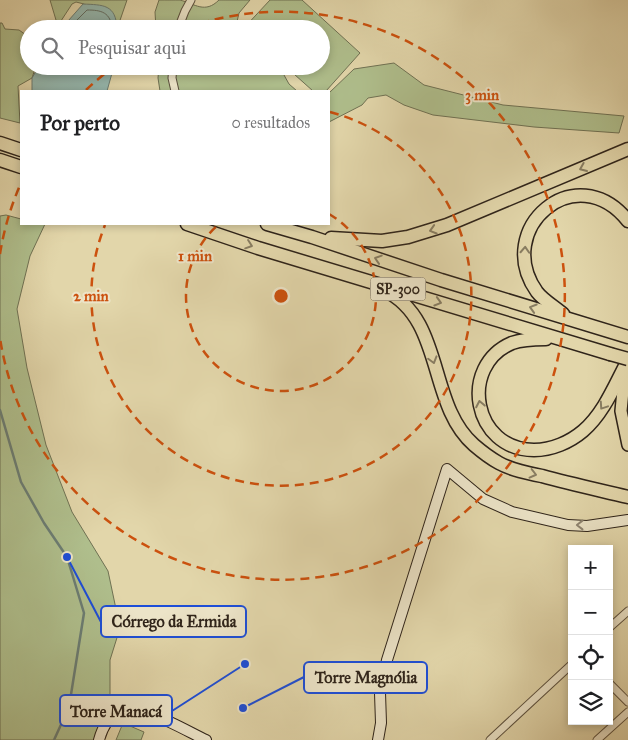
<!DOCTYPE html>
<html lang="pt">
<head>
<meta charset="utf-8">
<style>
  :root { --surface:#fff; --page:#f6f6f6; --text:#202124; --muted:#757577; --line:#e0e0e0 }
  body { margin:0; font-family:"IM FELL Great Primer",serif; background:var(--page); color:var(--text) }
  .controls { position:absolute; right:15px; bottom:15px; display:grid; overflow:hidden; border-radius:0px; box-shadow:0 2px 8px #0003 }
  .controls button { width:45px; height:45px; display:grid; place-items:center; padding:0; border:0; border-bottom:1px solid var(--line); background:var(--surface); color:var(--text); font:25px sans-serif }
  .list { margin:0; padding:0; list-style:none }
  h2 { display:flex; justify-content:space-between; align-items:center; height:65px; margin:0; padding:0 20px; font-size:21px }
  h2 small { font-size:16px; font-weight:400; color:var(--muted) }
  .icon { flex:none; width:28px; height:28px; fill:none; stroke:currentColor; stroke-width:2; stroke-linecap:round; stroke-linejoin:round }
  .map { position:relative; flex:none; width:628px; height:740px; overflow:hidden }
  .search { position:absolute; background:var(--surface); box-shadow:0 2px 8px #0003; left:20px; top:20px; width:310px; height:55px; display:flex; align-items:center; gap:12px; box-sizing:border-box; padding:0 18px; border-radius:28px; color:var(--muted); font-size:19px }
  .panel { position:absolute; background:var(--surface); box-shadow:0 2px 8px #0003; left:20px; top:90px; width:310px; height:135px; border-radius:0px }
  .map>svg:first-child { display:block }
</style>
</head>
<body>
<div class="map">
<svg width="628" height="740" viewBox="0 0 628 740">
  <rect width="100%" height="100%" fill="#e2d6aa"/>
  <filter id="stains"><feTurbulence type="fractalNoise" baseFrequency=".004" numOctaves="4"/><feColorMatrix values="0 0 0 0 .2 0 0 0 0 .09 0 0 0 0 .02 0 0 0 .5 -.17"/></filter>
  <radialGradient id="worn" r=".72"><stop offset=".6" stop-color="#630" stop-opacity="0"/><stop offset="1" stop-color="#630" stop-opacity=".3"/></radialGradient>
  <g fill="#afbe8c" stroke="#6f7153">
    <path d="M50,0h77l-10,29 -33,-25 -8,-2 -4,2 -13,20 -3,-4z"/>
    <path d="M159,0c7,0 15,0 21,0 15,4 25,14 39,0h31l-11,13 -3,13 2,3h-82l-1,-17z"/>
    <path d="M270,0h32l58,53 -34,38h-13l-28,-25h36v-37h-78z"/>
    <path d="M0,23h2l3,6 14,1 10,7v29h7l-4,12 -14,8 2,37 -20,-5z"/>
    <path d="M394,63l30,22 79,20 121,11 -5,17 -85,-6 -101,-12 -29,-10 -18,-10 -18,3 -6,7 -33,17v-29l25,-24z"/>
    <path d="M159,66h120l10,18 8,7h-137l-2,-13z"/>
    <path d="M6,215l15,4v5h24l-15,32 -13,53 10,59 19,77 26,67 36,59 12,57 -10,32v58l-15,22h-95v-524z"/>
    <path d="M123,723l21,9 -3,8h-25z"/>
  </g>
  <g fill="#95b8af" stroke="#6c7d73">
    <path d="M83,4c20,1 33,0 34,25h-56z"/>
    <path d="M39,66h75l-7,25h-75v-13z"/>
  </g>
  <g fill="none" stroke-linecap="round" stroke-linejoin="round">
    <path stroke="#626e64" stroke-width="1" d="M68,29l19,-19c14,0 24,2 25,19"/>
    <path stroke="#6c7d73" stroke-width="2.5" d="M0,410l21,72 23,41 23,34 17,56 -15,94 -15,33"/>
    <defs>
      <g id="street">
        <path d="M178,29l7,-18 6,-11"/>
        <path d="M173,66l-1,12 3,13"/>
        <path d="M609,628l19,-17"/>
        <path d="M609,683l19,19"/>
        <path d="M490,740l82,-76"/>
        <path d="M597,740l31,-28"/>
      </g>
      <g id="secondary">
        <path d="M99,740c3,-11 9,-23 20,-28 21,-10 67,19 87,28"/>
        <path d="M378,740l3,-17 -1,-30 7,-33 60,-191 36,30 29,13 56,13 19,1 41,-6"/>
      </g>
      <path id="primary" d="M625,370l-4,41 7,34"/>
      <g id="highway">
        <path d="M0,143l21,7"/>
        <path d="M0,160l21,7"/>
        <path d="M187,224l71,24 352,106"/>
        <path d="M267,224l45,13 129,43 187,57"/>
        <path d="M331,238l51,3 26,-4 39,-12 181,-76"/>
        <path d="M384,290c61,29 43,114 90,155 7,6 16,13 25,18 13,7 28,10 43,13 29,8 57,14 86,21"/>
        <path d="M563,314c-8,-7 -20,-14 -26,-22 -45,-63 39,-136 91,-71"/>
        <path d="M546,339c-11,0 -23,0 -34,4 -54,23 -39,107 22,107 18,0 36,-8 49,-19 20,-17 31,-44 43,-67"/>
      </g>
    </defs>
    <use href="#street" stroke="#5c503e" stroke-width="9"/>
    <use href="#secondary" stroke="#2f241a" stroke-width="12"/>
    <use href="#primary" stroke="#2f241a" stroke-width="14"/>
    <use href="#highway" stroke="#2f241a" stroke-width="15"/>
    <use href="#street" stroke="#ece4c8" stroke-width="7"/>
    <use href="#secondary" stroke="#ece4c8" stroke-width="10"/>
    <use href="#primary" stroke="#e2d6aa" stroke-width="11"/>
    <use href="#highway" stroke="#e2d6aa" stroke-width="12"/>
    <defs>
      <path id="highway-bridge" d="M610,354l18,5"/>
    </defs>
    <use href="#highway-bridge" stroke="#2f241a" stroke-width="15" stroke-linecap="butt"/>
    <use href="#highway-bridge" stroke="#e2d6aa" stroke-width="12"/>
  </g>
  <defs><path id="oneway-chevron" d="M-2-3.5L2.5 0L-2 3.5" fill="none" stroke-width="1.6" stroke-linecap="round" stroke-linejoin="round" transform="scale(1.25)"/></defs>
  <g stroke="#887d62">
    <use href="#oneway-chevron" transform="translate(583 168) rotate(157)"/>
    <use href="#oneway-chevron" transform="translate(433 230) rotate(163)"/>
    <use href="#oneway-chevron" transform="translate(249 245) rotate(19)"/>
    <use href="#oneway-chevron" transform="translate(525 250) rotate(-87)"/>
    <use href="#oneway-chevron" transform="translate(378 259) rotate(-162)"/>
    <use href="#oneway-chevron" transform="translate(438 302) rotate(17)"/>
    <use href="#oneway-chevron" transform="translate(533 308) rotate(-163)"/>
    <use href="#oneway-chevron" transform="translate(433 360) rotate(74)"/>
    <use href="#oneway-chevron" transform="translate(480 404) rotate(-101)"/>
    <use href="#oneway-chevron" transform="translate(603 406) rotate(124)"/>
    <use href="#oneway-chevron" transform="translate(533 474) rotate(14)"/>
  </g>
  <use stroke="#8e8471" href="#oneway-chevron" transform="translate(580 525) rotate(-180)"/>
  <g fill="none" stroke="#cc510e" stroke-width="2.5" stroke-dasharray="9 6">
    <path d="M329 214A95 95 0 1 1 219 224"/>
    <path d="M330 112A190 190 0 1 1 105 225"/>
    <path d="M0 254A284 284 0 0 1 21 183M86 90A284 284 0 0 1 112 68M186 28A284 284 0 1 1 0 338"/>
  </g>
  <g text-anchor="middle" stroke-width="4" stroke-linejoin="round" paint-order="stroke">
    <rect fill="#ece4c8" stroke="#685e4e" stroke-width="1" x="370.5" y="277.5" width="55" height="23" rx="4"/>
    <g font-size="14" font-weight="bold" fill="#2f241a">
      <text x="398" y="294">SP-300</text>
    </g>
  </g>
  <circle cx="281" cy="296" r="8" fill="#cc510e" stroke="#ece4c8" stroke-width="2.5"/>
  <g font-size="15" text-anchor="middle" font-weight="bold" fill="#cc510e" stroke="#ece4c8" stroke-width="4" stroke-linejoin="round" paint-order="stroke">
    <text x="482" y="100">3 min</text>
    <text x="195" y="261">1 min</text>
    <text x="91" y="301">2 min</text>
  </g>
  <path fill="none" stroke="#1d4ed8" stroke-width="2" d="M67 557L101 622M243 708L304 677M245 664L172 711"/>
  <g fill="#1d4ed8" stroke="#ece4c8" stroke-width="2">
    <circle cx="67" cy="557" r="5"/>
    <circle cx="243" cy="708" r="5"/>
    <circle cx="245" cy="664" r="5"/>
  </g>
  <g fill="#ece4c8" stroke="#1d4ed8" stroke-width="2">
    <rect x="101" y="606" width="145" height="31" rx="5"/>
    <rect x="304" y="662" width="123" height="31" rx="5"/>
    <rect x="60" y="695" width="112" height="31" rx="5"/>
  </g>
  <g font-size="16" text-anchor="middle" font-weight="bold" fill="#2f241a">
    <text x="174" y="627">Córrego da Ermida</text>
    <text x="366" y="683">Torre Magnólia</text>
    <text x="116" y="717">Torre Manacá</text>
  </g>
  <rect width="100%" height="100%" filter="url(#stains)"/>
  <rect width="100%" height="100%" fill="url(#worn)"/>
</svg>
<div class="controls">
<button>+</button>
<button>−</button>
<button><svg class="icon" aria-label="locate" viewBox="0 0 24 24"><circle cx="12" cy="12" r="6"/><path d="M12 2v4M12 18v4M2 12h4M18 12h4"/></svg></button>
<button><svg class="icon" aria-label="layers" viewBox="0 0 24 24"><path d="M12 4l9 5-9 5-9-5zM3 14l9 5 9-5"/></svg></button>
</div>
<div class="search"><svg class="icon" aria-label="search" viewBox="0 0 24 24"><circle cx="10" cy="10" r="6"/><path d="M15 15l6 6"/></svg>Pesquisar aqui</div>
<section class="panel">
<h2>Por perto<small>0 resultados</small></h2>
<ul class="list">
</ul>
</section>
</div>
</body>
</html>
